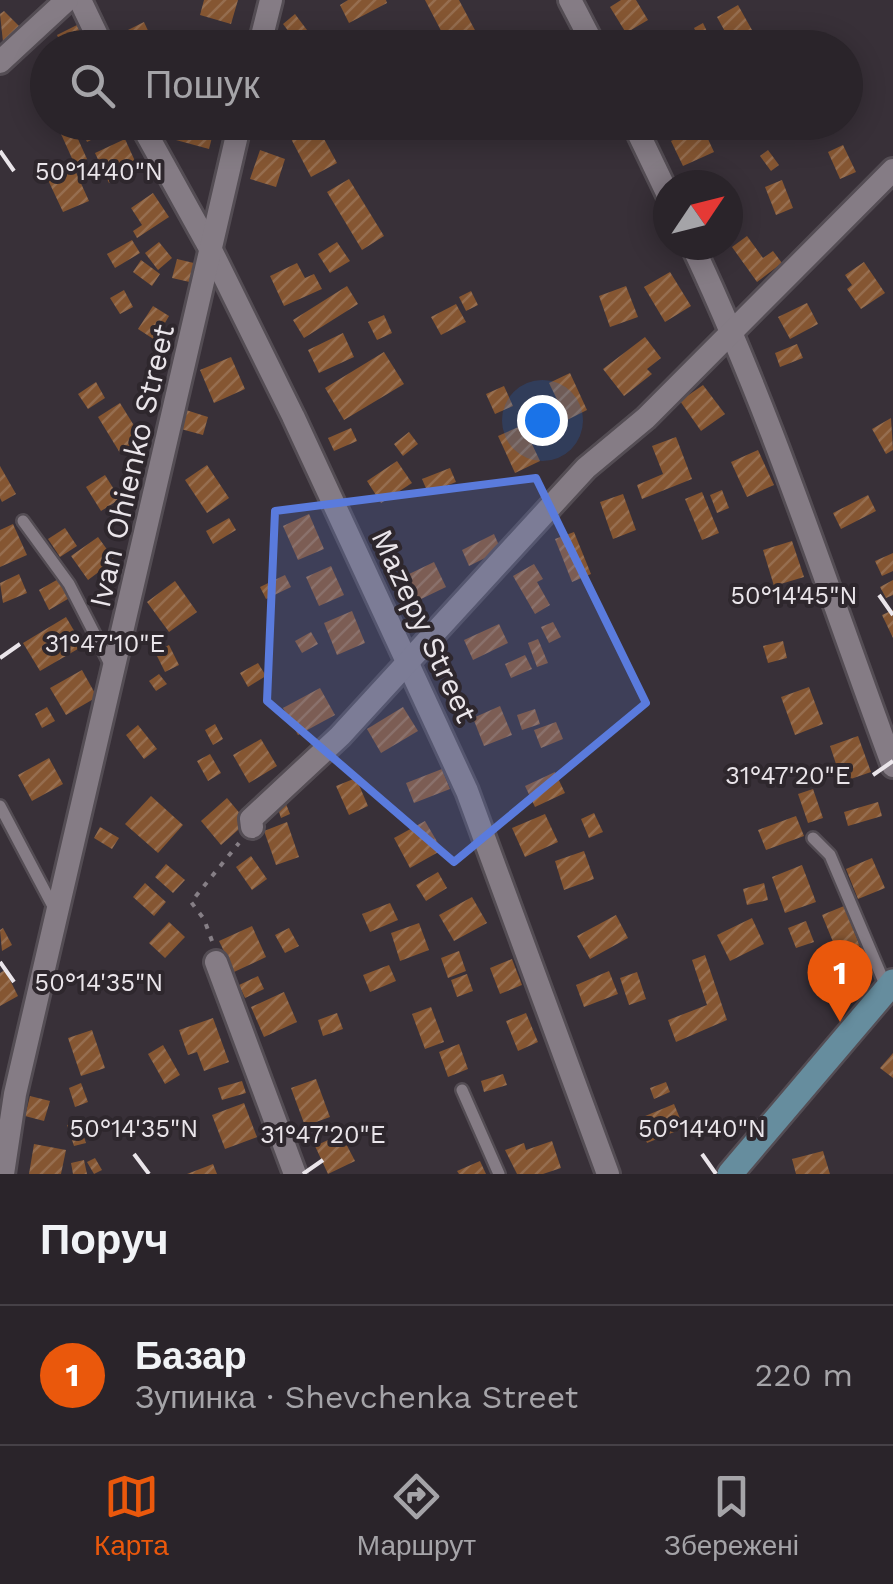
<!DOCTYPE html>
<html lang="uk">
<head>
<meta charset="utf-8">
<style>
  :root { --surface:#2a242a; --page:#363036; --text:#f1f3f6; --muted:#a5a4a8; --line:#464147; --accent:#ea580c }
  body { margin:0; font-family:"Work Sans",sans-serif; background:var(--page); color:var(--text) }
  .compass { position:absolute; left:653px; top:170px; width:90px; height:90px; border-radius:50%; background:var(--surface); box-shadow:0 5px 25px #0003; rotate:55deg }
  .you { position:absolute; left:542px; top:420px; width:35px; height:35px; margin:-25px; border:8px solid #fff; border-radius:50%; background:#1a73e8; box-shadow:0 0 0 15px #1a73e833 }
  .badge { display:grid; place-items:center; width:65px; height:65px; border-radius:50%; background:var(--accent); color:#fff; font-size:32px; font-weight:700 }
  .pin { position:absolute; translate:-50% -82px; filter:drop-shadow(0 2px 5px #0008) }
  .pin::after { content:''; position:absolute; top:52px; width:35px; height:30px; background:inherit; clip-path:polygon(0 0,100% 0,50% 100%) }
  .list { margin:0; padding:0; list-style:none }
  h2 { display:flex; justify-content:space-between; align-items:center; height:130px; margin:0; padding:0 40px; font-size:42px }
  h2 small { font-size:32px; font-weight:400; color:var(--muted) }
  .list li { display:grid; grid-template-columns:65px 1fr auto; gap:30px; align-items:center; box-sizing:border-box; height:140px; padding:0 40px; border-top:2px solid var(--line) }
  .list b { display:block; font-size:38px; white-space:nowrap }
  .list p { margin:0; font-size:32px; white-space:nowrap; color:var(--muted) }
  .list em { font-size:32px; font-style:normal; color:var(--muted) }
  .icon { flex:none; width:55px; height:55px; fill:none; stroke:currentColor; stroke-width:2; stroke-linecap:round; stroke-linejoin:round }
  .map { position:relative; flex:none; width:893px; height:1174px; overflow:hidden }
  .search { position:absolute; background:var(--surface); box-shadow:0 5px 25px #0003; left:30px; right:30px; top:30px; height:110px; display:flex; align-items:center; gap:25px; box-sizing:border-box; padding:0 35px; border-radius:55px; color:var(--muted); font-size:38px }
  .sheet { height:270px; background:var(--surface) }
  nav { display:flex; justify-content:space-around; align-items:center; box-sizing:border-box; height:140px; border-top:2px solid var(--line); background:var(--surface); font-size:28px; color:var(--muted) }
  nav a { display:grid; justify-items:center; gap:5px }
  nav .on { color:var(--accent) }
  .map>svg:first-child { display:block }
</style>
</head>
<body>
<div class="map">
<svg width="893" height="1174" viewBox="0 0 893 1174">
  <defs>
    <pattern id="building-hatch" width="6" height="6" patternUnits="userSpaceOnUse" patternTransform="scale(2.5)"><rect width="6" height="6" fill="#855632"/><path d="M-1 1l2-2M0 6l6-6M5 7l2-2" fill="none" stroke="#966e50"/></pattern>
  </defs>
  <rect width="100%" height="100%" fill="#383038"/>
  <g fill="url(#building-hatch)">
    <path d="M204,0h34l-7,24 -31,-9z"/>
    <path d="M348,0h38l1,3 -38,20 -9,-18z"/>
    <path d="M425,0h34l18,34 -27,14z"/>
    <path d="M621,0h15l12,20 -22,13 -16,-26z"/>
    <path d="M738,5l19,34 -23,9 -17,-31z"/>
    <path d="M4,11l15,15 -16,16 -3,-28z"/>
    <path d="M295,14l12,16 -12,10 -12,-16z"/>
    <path d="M144,22l12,26h-30l-6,-14z"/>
    <path d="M703,23l8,17 -9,4 -8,-16z"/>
    <path d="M77,25l11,23h-25l-6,-13z"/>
    <path d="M772,37l6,11h-12l-3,-5z"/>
    <path d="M332,39l3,8h-25z"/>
    <path d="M79,122h16l6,13 -14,7z"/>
    <path d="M181,122h35l-7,27 -33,-9z"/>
    <path d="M307,122h8l22,41 -26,14 -23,-44z"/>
    <path d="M499,122h41l-34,15z"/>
    <path d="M702,126l12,26 -31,14 -12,-25z"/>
    <path d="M73,128l14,31 -12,6 -14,-31z"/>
    <path d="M125,139l14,31 -30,13 -14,-30z"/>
    <path d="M843,145l13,27 -16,7 -12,-27z"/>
    <path d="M260,150l25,9 -9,28 -26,-8z"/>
    <path d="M768,150l11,15 -8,6 -11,-15z"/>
    <path d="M74,168l15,33 -26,11 -15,-32z"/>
    <path d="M349,179l35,57 -22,14 -35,-58z"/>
    <path d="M782,180l11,28 -17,7 -11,-28z"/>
    <path d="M153,193l16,24 -32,21 -4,-7 9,-6 -11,-17z"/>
    <path d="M747,236l16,22 10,-7 9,12 -25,19 -25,-35z"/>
    <path d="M132,240l8,13 -25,15 -8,-14z"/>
    <path d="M159,242l13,16 -14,12 -13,-17z"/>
    <path d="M337,242l13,19 -20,12 -12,-19z"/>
    <path d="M177,259l21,5 -4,19 -22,-5z"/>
    <path d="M141,260l19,14 -8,12 -19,-14z"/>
    <path d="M864,262l21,31 -24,16 -14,-20 5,-4 -7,-10z"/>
    <path d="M297,263l8,15 9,-4 8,15 -38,17 -14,-30z"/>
    <path d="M670,272l21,34 -26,16 -21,-35z"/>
    <path d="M347,286l11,18 -54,34 -11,-18z"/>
    <path d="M626,286l12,31 -28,10 -11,-31z"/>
    <path d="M124,290l9,17 -13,7 -10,-16z"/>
    <path d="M471,291l7,14 -12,6 -7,-14z"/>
    <path d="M807,303l11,21 -28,15 -12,-22z"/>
    <path d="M456,304l10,18 -25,13 -10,-18z"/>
    <path d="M153,306l16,10 -14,24 -17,-11z"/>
    <path d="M384,315l8,18 -15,7 -9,-18z"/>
    <path d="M343,333l11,24 -35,16 -11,-23z"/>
    <path d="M645,337l16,21 -14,11 5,5 -28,22 -21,-27z"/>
    <path d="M797,344l6,14 -23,9 -5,-14z"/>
    <path d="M384,352l20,32 -60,36 -19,-32z"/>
    <path d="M231,357l14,32 -31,14 -14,-33z"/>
    <path d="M570,373l17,37 -20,10 -18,-37z"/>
    <path d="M96,382l9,16 -17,11 -10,-15z"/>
    <path d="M703,385l22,29 -24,17 -21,-30z"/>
    <path d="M504,386l9,20 -18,8 -9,-20z"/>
    <path d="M120,403l23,37 -23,13 -22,-36z"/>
    <path d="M186,410l22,7 -5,18 -22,-6z"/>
    <path d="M891,418l2,32 -7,4 -14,-25z"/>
    <path d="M523,425l17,36 -25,12 -17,-37z"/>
    <path d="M351,428l6,13 -23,10 -6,-13z"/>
    <path d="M409,432l9,12 -15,12 -9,-12z"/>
    <path d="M676,437l16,42 -50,20 -5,-14 26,-11 -11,-28z"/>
    <path d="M758,450l16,35 -27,12 -16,-35z"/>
    <path d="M397,461l15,22 -31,20 -14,-22z"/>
    <path d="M207,465l22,33 -22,15 -22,-33z"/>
    <path d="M0,466l16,28 -14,8 -2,-4z"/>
    <path d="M450,468l6,14 -28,11 -6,-14z"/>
    <path d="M105,475l15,24 -19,12 -15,-24z"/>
    <path d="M722,490l7,18 -12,5 -7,-18z"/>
    <path d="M702,492l17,41 -17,7 -17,-41z"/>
    <path d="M623,494l13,36 -23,9 -13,-37z"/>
    <path d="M868,495l8,16 -35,18 -8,-16z"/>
    <path d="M309,514l15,35 -26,11 -15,-34z"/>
    <path d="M229,518l7,12 -23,14 -7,-13z"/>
    <path d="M13,524l14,31 -27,12v-37z"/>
    <path d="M65,528l12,18 -17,11 -12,-18z"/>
    <path d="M574,532l17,42 -19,8 -17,-43z"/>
    <path d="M494,534l7,16 -32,16 -7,-16z"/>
    <path d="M98,537l21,29 -15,11 -4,-6 -12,9 -17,-24z"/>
    <path d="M792,541l12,36 -30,9 -11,-36z"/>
    <path d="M893,553v18l-11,5 -7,-15z"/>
    <path d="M434,562l12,25 -27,13 -12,-25z"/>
    <path d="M534,564l9,15 -6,3 13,23 -15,9 -22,-38z"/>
    <path d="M331,566l13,29 -25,11 -13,-29z"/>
    <path d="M19,574l8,19 -24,10 -3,-20z"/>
    <path d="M285,575l6,12 -25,12 -6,-12z"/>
    <path d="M62,577l11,19 -24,14 -10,-20z"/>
    <path d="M893,580v15l-7,3 -6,-11z"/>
    <path d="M175,581l22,31 -28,20 -22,-30z"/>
    <path d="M893,610v28l-11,-23z"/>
    <path d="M352,611l13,32 -28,12 -13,-32z"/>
    <path d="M66,617l17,29 -43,25 -17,-28z"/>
    <path d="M553,622l8,15 -12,6 -8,-16z"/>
    <path d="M499,624l9,19 -35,17 -9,-20z"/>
    <path d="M311,632l7,12 -16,9 -7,-12z"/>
    <path d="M538,639l10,24 -11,4 -9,-24z"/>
    <path d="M783,641l4,17 -19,5 -5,-17z"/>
    <path d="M169,645l10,20 -14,7 -10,-20z"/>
    <path d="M525,655l7,14 -21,9 -6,-14z"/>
    <path d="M258,663l8,13 -18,11 -8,-14z"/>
    <path d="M82,670l15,27 -31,18 -16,-27z"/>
    <path d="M159,674l8,10 -11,7 -7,-10z"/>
    <path d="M809,687l14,37 -28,11 -14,-38z"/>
    <path d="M320,688l15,27 -37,20 -15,-27z"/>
    <path d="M500,706l12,29 -28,11 -11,-28z"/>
    <path d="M47,707l8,14 -13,7 -7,-14z"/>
    <path d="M403,707l15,24 -37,22 -14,-24z"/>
    <path d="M535,709l5,15 -18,6 -5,-15z"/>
    <path d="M556,722l7,17 -22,9 -7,-18z"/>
    <path d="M215,724l8,15 -10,6 -8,-15z"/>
    <path d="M138,725l19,24 -13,10 -18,-24z"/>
    <path d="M858,736l13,36 -29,10 -12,-36z"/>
    <path d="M261,739l16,27 -28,17 -16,-28z"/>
    <path d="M210,754l11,19 -13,8 -11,-20z"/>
    <path d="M49,758l14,26 -31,17 -14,-26z"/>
    <path d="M442,769l8,20 -36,14 -8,-20z"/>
    <path d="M555,772l10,21 -30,14 -10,-21z"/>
    <path d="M356,778l12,28 -19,9 -13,-29z"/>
    <path d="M813,789l10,29 -15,5 -10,-29z"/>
    <path d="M151,796l32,29 -25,28 -33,-29z"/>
    <path d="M227,798l20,24 -26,23 -20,-24z"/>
    <path d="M284,799l6,15 -9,4 -5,-15z"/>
    <path d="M878,802l4,14 -34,10 -4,-14z"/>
    <path d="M594,813l9,19 -14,6 -8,-19z"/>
    <path d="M545,814l13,28 -33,15 -13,-29z"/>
    <path d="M796,816l8,20 -38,14 -8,-20z"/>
    <path d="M425,821l17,29 -32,18 -16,-30z"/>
    <path d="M287,822l12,35 -23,8 -12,-34z"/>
    <path d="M100,827l19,11 -7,11 -18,-11z"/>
    <path d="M584,851l10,28 -30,11 -9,-29z"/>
    <path d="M251,856l16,23 -15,11 -16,-23z"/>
    <path d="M872,858l13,30 -27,11 -12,-30z"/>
    <path d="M166,864l19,16 -12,13 -18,-16z"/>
    <path d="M802,865l14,37 -31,11 -13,-36z"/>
    <path d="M438,872l9,16 -21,13 -10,-16z"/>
    <path d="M145,883l21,19 -12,14 -21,-19z"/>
    <path d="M764,883l4,17 -21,5 -4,-16z"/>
    <path d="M472,897l15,26 -33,18 -15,-26z"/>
    <path d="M390,903l8,17 -28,12 -8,-18z"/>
    <path d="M844,906l16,40 -22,8 -16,-39z"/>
    <path d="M616,915l12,23 -38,21 -13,-23z"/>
    <path d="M752,918l12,26 -34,17 -13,-26z"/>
    <path d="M806,921l8,21 -18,6 -8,-20z"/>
    <path d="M169,922l16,15 -20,21 -16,-15z"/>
    <path d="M419,923l10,27 -29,11 -9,-28z"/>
    <path d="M252,926l14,31 -32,15 -15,-31z"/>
    <path d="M3,928l9,17 -10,6 -2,-21z"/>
    <path d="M289,928l10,18 -14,7 -10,-18z"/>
    <path d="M459,951l7,20 -18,7 -7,-20z"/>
    <path d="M705,955l22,65 -51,22 -8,-22 39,-15 -15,-45z"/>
    <path d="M512,959l10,26 -22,9 -10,-26z"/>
    <path d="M389,965l7,16 -26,11 -7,-17z"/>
    <path d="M5,970l13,26 -18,10v-33z"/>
    <path d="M609,971l9,23 -34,13 -8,-22z"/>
    <path d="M637,972l9,27 -17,6 -9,-27z"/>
    <path d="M467,974l6,17 -16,6 -6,-17z"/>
    <path d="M258,976l6,13 -19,9 -6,-13z"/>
    <path d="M284,992l13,30 -33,15 -13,-30z"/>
    <path d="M431,1007l13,35 -19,7 -13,-35z"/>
    <path d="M337,1013l6,16 -20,7 -5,-16z"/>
    <path d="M526,1013l12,29 -20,9 -12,-30z"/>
    <path d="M213,1018l16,44 -25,9 -7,-19 -9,3 -9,-25z"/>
    <path d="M92,1030l13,38 -24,8 -13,-38z"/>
    <path d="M459,1044l9,25 -20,8 -9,-25z"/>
    <path d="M163,1045l17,30 -15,9 -17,-30z"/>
    <path d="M893,1053v25l-13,-10z"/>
    <path d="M503,1074l4,11 -23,7 -3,-11z"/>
    <path d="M316,1079l14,38 -25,9 -14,-38z"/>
    <path d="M242,1081l4,12 -24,7 -4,-12z"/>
    <path d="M666,1082l4,10 -16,7 -4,-11z"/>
    <path d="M81,1083l7,19 -13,5 -6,-19z"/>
    <path d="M30,1096l20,5 -6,20 -19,-5z"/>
    <path d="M244,1103l13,34 -32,12 -13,-34z"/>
    <path d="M674,1104l10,24 -37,15 -9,-24z"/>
    <path d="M79,1122l7,21 -12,3 -7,-21z"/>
    <path d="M341,1134l14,27 -27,13 -13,-28z"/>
    <path d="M552,1141l9,27 -18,6h-26l-12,-24 19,-7 2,7z"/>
    <path d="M34,1144l32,6 -5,24h-32z"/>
    <path d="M823,1151l7,23h-34l-4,-15z"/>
    <path d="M95,1158l7,12 -8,4 -7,-12z"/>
    <path d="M84,1160l3,14h-14l-2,-11z"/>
    <path d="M480,1161l6,13h-27l-2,-3z"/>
    <path d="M213,1164l4,10h-30z"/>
  </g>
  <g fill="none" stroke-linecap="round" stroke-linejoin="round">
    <defs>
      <g id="lane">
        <path d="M23,521l46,63 42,82"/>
        <path d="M0,806l56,106"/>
        <path d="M813,838l17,17 57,134"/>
        <path d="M462,1090l37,84"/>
      </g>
      <g id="street">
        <path d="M80,0l23,48"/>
        <path d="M570,0l25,48"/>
        <path d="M259,48l12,-48"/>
        <path d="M0,62l67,-62"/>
        <path d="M140,122l72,130 81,164 174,375 141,383"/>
        <path d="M633,122l35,73"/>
        <path d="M692,245c80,169 136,346 201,521"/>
        <path d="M252,827l-1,-8 89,-83 246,-268 60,-50 247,-248"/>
        <path d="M216,962l79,212"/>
        <path d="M3,1174l12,-80 225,-972"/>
      </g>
      <path id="secondary" d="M730,1174l163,-192"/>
    </defs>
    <use href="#lane" stroke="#544d54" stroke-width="16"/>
    <use href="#street" stroke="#544d54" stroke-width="28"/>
    <use href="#secondary" stroke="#544d54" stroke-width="30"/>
    <path stroke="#867f86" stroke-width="4" stroke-dasharray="5 8" stroke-linecap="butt" d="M212,941l-8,-22 -13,-17 48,-59"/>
    <use href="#lane" stroke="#857c85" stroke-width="11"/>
    <use href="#street" stroke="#857c85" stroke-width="22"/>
    <use href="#secondary" stroke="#668d9e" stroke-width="25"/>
  </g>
  <path fill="#5a7bdd" fill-opacity="0.2" stroke="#5a7bdd" stroke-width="8" stroke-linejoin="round" d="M536,478l110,225 -192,159 -187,-161 8,-190z"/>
  <path fill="none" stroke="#eae5ea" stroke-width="4" d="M0,151l14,20M879,595l14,20M0,658l20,-14M873,775l20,-14M0,962l14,20M134,1154l15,20M702,1154l14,20M303,1174l20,-14"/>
  <g text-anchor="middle" stroke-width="8" stroke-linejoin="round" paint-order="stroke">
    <g font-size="30" fill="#eae5ea" stroke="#2e272d">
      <text transform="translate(132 466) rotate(-77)" y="10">Ivan Ohienko Street</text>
      <text transform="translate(424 626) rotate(65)" y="10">Mazepy Street</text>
    </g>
  </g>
  <g font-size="25" text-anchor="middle" fill="#eae5ea" stroke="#2e272d" stroke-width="8" stroke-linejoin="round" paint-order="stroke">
    <text x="99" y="180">50°14'40"N</text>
    <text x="794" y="604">50°14'45"N</text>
    <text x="105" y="652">31°47'10"E</text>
    <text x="788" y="784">31°47'20"E</text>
    <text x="99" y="991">50°14'35"N</text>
    <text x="134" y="1137">50°14'35"N</text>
    <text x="702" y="1137">50°14'40"N</text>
    <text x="323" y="1143">31°47'20"E</text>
  </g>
</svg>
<svg class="compass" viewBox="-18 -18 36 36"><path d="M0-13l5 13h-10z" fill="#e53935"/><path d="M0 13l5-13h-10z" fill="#a5a4a8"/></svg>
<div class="you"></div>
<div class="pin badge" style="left:840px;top:1022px">1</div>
<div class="search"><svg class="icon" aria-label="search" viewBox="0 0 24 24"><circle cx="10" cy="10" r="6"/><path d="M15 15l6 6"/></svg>Пошук</div>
</div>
<section class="sheet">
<h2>Поруч<small></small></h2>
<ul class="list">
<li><span class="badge">1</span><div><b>Базар</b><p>Зупинка · Shevchenka Street</p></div><em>220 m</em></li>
</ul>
</section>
<nav>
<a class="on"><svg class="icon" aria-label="map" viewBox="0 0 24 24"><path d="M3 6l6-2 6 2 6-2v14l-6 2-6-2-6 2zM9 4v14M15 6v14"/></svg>Карта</a>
<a><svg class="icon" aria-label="directions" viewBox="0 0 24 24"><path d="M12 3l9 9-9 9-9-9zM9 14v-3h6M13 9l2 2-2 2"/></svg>Маршрут</a>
<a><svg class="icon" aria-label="saved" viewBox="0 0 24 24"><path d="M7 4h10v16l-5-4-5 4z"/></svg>Збережені</a>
</nav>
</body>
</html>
